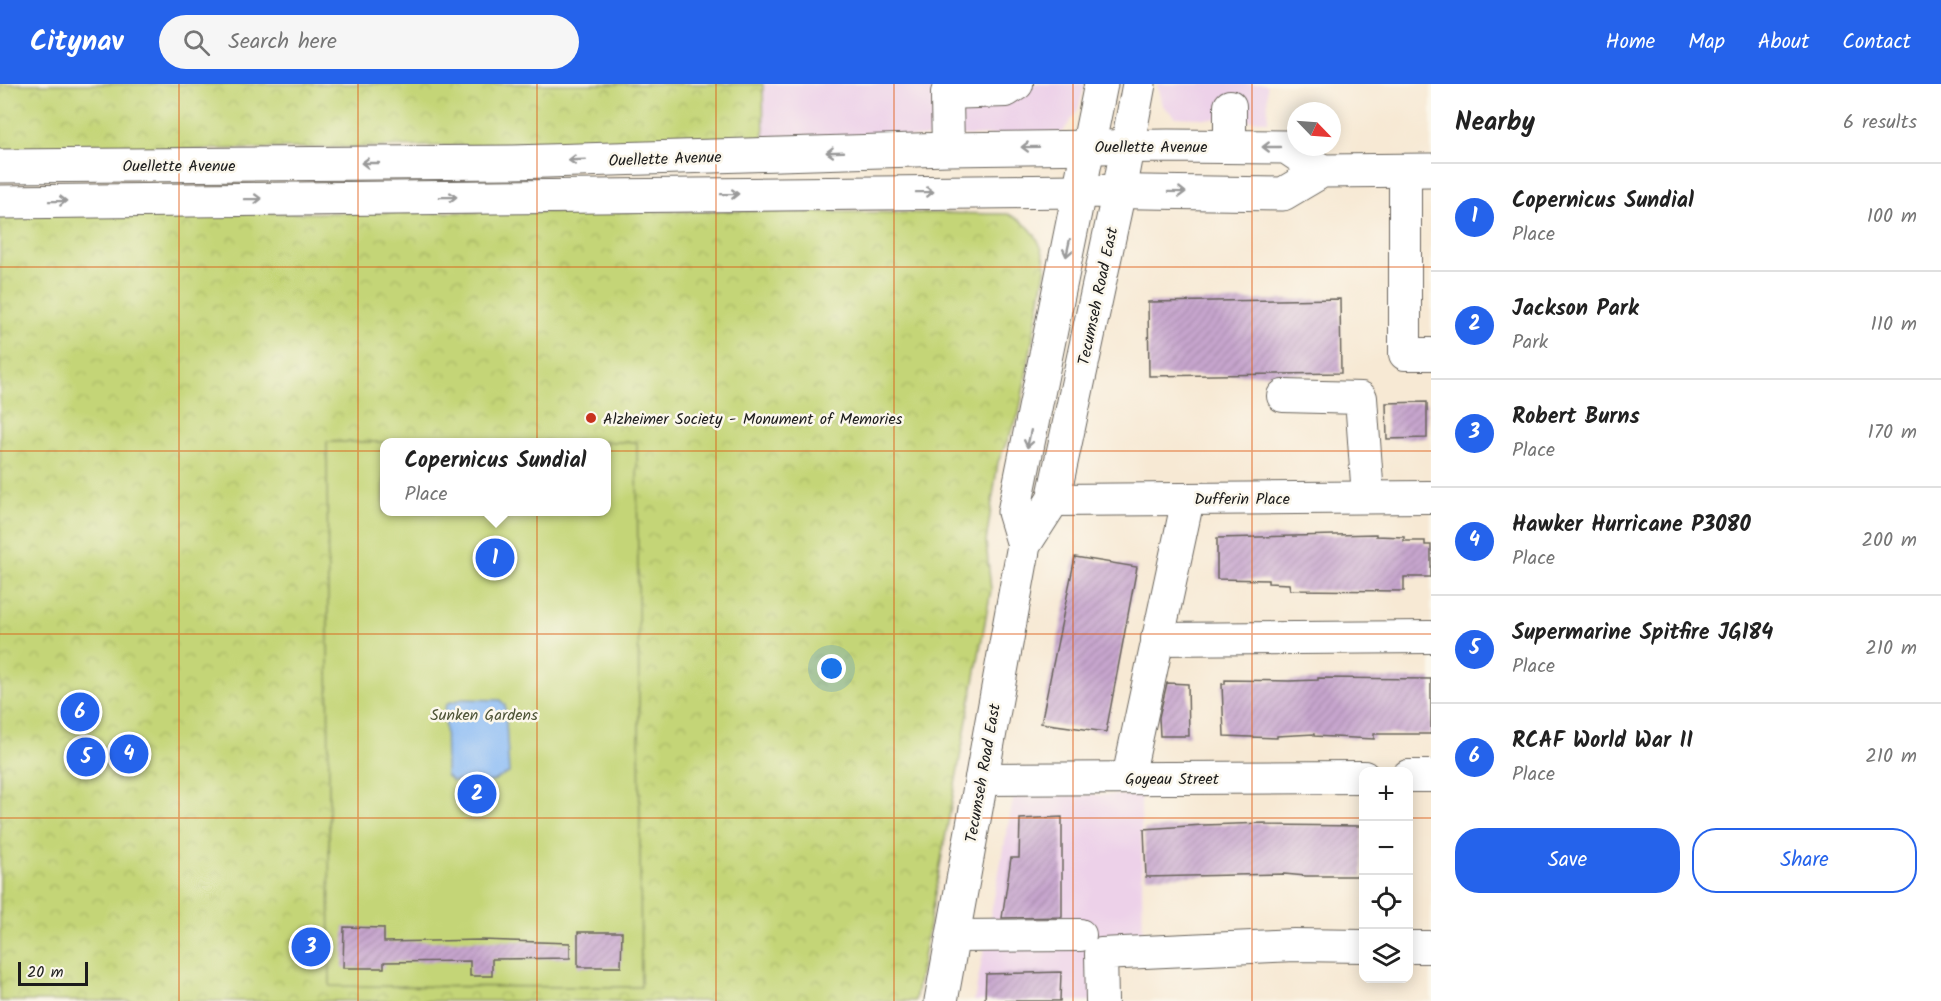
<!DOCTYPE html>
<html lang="en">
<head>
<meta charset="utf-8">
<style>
  :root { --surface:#fff; --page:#f6f6f6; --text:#222; --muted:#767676; --line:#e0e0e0; --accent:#2563eb }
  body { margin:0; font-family:Kalam,sans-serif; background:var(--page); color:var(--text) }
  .controls { position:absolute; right:18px; bottom:18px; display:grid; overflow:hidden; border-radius:12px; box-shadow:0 3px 15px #0003 }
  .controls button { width:54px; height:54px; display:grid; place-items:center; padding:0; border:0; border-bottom:2px solid var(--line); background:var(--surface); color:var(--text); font:30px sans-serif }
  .compass { position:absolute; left:1287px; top:18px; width:54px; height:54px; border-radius:50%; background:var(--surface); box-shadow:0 3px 15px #0003; rotate:115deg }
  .scale { position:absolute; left:18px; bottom:15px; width:70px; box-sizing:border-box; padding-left:6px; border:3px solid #1c1c1c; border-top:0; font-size:16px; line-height:21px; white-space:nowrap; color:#1c1c1c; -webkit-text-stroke:4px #fbf7ec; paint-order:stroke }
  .you { position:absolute; left:832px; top:585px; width:21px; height:21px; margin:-15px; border:4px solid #fff; border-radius:50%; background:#1a73e8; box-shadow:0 0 0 9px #1a73e833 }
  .badge { display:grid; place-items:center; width:39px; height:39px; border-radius:50%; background:var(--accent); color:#fff; font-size:20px; font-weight:700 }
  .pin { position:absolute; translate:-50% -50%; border:3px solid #fff; box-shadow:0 2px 6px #0006 }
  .popup { position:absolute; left:380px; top:354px; width:231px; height:78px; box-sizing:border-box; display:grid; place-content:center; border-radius:12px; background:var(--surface); filter:drop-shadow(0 2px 4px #0005); font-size:20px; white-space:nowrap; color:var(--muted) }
  .popup b { font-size:22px; color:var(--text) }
  .popup::after { content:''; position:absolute; left:50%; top:100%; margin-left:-12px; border:12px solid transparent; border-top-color:var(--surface) }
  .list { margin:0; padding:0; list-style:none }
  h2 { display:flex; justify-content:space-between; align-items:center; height:78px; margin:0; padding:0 24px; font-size:26px }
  h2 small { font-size:20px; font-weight:400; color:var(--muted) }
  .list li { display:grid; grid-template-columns:39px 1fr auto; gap:18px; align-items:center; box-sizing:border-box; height:108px; padding:0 24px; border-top:2px solid var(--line) }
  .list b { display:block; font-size:22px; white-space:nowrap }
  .list p { margin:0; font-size:20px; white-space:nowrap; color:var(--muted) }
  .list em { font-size:20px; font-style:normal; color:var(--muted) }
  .actions { display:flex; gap:12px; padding:18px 24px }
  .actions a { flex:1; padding:14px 0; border:2px solid var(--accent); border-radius:24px; text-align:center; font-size:21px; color:var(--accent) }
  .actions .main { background:var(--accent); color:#fff }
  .icon { flex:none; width:33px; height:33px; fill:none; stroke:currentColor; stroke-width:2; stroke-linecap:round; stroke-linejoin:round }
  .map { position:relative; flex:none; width:1431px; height:917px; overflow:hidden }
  header { display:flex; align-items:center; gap:36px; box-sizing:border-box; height:84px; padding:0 30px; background:var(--accent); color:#fff }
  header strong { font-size:28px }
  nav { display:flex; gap:33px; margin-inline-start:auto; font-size:21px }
  .search { width:420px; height:54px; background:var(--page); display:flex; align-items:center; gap:15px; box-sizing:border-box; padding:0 21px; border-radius:33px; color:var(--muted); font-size:22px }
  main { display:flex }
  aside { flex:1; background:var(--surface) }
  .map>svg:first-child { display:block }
</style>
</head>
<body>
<header>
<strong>Citynav</strong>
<div class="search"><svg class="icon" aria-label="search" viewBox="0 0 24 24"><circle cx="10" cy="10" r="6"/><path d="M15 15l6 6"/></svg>Search here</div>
<nav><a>Home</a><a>Map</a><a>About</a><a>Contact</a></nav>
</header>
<main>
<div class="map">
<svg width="1431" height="917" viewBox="0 0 1431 917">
  <defs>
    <pattern id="park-crowns" width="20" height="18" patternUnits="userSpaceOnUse" patternTransform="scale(1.5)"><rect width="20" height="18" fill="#c4d577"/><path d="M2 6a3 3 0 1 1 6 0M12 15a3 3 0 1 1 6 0" fill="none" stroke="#a8b666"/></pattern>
    <pattern id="building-hatch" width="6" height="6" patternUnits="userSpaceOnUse" patternTransform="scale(1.5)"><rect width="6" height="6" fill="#c6a5cd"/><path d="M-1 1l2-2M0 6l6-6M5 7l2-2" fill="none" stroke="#aa8daf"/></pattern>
  </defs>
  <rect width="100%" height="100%" fill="#fbf7ec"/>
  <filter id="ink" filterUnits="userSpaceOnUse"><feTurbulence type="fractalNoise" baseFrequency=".0167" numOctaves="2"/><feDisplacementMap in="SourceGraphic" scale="12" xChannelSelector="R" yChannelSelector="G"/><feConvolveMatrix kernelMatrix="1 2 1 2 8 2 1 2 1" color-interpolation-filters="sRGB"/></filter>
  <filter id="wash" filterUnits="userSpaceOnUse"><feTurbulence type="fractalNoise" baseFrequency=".008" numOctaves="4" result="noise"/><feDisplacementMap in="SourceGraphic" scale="24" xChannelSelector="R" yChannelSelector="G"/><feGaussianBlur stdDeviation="1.35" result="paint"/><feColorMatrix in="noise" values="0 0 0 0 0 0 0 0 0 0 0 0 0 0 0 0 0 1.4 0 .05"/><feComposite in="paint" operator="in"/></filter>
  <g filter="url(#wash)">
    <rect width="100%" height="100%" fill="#f7e9d4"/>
    <g fill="#edd1e9">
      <path d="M763,0h322l-7,26 -16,23 -298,9z"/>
      <path d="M1157,0h110l1,37 -92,-4 -14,-12z"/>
      <path d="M1014,711h127l2,164 -36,5 1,37h-134z"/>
    </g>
    <g fill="url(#park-crowns)" stroke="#70784a" stroke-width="1.5" fill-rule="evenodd">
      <path d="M0,0h763l1,58 -764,10z"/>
      <path d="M749,127l259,3c25,11 33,26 38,52l-27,148 -21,48 -12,80 5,48 -76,411h-915v-787zM384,358h222v70h-222z"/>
    </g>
    <path fill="#c4d577" stroke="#70784a" stroke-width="1.5" fill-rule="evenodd" d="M327,358h310l4,545 -311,-1zM384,358h222v70h-222z"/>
    <path fill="#88baf5" stroke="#526b88" stroke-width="1.5" d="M462,615l38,1 5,5 4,68 -18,9 -39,-1 -6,-6 -1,-67 3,-5z"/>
    <g id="blocks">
      <g fill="url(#building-hatch)">
        <path d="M1340,215l1,74 -192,3 -1,-74z"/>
        <path d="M1427,318v36l-40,1 -1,-36z"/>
        <path d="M1376,450v2l28,1v4h21v4h6v32h-27v14l-114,-1 -1,-6 -21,-1v-3l-51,-1v-41z"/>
        <path d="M1075,473l62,10 -31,165 -65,-9z"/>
        <path d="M1318,594l113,1v55h-57v5l-60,-3v-2l-37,2v2l-53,-2 -2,-52h3v-4l64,1 29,-1z"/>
        <path d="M1167,599l21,1 1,52h-29l-1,-19z"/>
        <path d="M1062,733v100l-60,1 9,-60h8l1,-39z"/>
        <path d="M1266,739v2l96,1v50h-56l-22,-2 -138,3 -2,-48 59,-4z"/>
        <path d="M344,843l40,1v14l98,-2 88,3v15l-78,1v17h-22v-15l-86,1v6h-41z"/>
        <path d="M578,848h44l-1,35h-43z"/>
        <path d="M1061,888l-1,29h-75l1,-27z"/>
      </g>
    </g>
  </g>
  <g filter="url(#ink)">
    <use href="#blocks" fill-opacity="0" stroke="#69645c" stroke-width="1.5"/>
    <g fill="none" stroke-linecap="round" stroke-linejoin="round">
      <defs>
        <g id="minor">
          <path d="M947,9l59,-2 11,-7"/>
          <path d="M947,14l1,51"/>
          <path d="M1230,22v40"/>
          <path d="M1405,86v184h26"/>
          <path d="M1283,312l78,2 7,99"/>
          <path d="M1053,416l378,-3"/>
          <path d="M1157,555l274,-2"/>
          <path d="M1408,692h23"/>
          <path d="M1128,694l60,-279"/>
          <path d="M981,695l383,-2"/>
          <path d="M953,852l127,-1"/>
          <path d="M1408,863h23"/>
          <path d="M1102,917l-1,-47 193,-9 70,1"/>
        </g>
        <g id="major">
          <path d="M0,82l513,-4 435,-13 220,-3 118,1 36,24"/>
          <path d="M0,118l1079,-11 204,3 39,-23 109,-1"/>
          <path d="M1024,461l-10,-33 87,-428"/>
          <path d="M941,917l83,-456 29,-45 66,-309 20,-107"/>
        </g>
      </defs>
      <use href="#minor" stroke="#69645c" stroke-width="34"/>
      <use href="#major" stroke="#69645c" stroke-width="35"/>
      <use href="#minor" stroke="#fff" stroke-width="32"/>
      <use href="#major" stroke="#fff" stroke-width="33"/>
    </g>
    <defs><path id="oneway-shaft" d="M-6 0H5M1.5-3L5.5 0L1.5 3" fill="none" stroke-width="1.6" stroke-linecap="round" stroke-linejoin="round" transform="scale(1.5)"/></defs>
    <g stroke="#999">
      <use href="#oneway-shaft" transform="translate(1030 63) rotate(179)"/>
      <use href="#oneway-shaft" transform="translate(1271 63) rotate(-180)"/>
      <use href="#oneway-shaft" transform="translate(835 68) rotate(178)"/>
      <use href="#oneway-shaft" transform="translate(577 76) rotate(178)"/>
      <use href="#oneway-shaft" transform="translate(370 79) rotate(180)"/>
      <use href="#oneway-shaft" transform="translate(925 108) rotate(-1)"/>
      <use href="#oneway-shaft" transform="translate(1177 108) rotate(1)"/>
      <use href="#oneway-shaft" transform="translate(730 110) rotate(-1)"/>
      <use href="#oneway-shaft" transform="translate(448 113) rotate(-1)"/>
      <use href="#oneway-shaft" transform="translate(253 115) rotate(-1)"/>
      <use href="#oneway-shaft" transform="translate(58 117) rotate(-1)"/>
      <use href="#oneway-shaft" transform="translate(1068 164) rotate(102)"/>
      <use href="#oneway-shaft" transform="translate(1029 355) rotate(102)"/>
    </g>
  </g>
  <path fill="none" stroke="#de560d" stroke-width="1.5" stroke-opacity="0.55" d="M179,0v917M358,0v917M537,0v917M716,0v917M894,0v917M1073,0v917M1252,0v917M0,183h1431M0,367h1431M0,550h1431M0,734h1364M1408,734h23"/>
  <circle fill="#c8321e" stroke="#fbf7ec" stroke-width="2" cx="591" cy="334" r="6"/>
  <g text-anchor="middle" stroke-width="5" stroke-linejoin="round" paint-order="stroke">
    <g font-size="16" fill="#1c1c1c" stroke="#fbf7ec">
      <text x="1151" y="68">Ouellette Avenue</text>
      <text transform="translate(665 74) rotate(-2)" y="6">Ouellette Avenue</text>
      <text x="179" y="87">Ouellette Avenue</text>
      <text transform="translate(1097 212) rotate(-78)" y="6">Tecumseh Road East</text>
      <text x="1242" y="420">Dufferin Place</text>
      <text transform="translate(982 689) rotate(-80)" y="6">Tecumseh Road East</text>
      <text x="1172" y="700">Goyeau Street</text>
    </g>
    <g font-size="16" fill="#1c1c1c" stroke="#fbf7ec" text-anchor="start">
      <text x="603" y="340">Alzheimer Society - Monument of Memories</text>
    </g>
    <g font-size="16" fill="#4e5437" stroke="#fbf7ec">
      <text x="484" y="636">Sunken Gardens</text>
    </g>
  </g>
</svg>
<div class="controls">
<button>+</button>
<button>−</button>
<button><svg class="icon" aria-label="locate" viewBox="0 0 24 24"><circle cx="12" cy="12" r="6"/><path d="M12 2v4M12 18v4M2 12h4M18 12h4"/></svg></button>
<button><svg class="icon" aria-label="layers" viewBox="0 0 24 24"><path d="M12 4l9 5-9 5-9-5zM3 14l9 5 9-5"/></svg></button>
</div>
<svg class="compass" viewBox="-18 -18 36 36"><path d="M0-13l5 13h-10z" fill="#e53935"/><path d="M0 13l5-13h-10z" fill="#767676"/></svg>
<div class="scale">20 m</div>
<div class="you"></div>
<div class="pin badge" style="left:495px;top:474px">1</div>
<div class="popup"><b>Copernicus Sundial</b>Place</div>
<div class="pin badge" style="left:477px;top:710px">2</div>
<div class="pin badge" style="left:311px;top:863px">3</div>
<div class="pin badge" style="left:129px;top:670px">4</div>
<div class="pin badge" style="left:86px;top:673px">5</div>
<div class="pin badge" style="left:80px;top:628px">6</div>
</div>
<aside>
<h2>Nearby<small>6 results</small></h2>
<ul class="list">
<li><span class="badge">1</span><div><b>Copernicus Sundial</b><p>Place</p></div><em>100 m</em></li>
<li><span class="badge">2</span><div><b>Jackson Park</b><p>Park</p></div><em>110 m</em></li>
<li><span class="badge">3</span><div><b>Robert Burns</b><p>Place</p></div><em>170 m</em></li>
<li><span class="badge">4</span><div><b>Hawker Hurricane P3080</b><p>Place</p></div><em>200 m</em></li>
<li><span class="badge">5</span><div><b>Supermarine Spitfire JG184</b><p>Place</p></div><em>210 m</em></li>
<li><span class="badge">6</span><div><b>RCAF World War II</b><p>Place</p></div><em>210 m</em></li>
</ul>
<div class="actions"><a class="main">Save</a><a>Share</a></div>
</aside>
</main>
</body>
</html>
